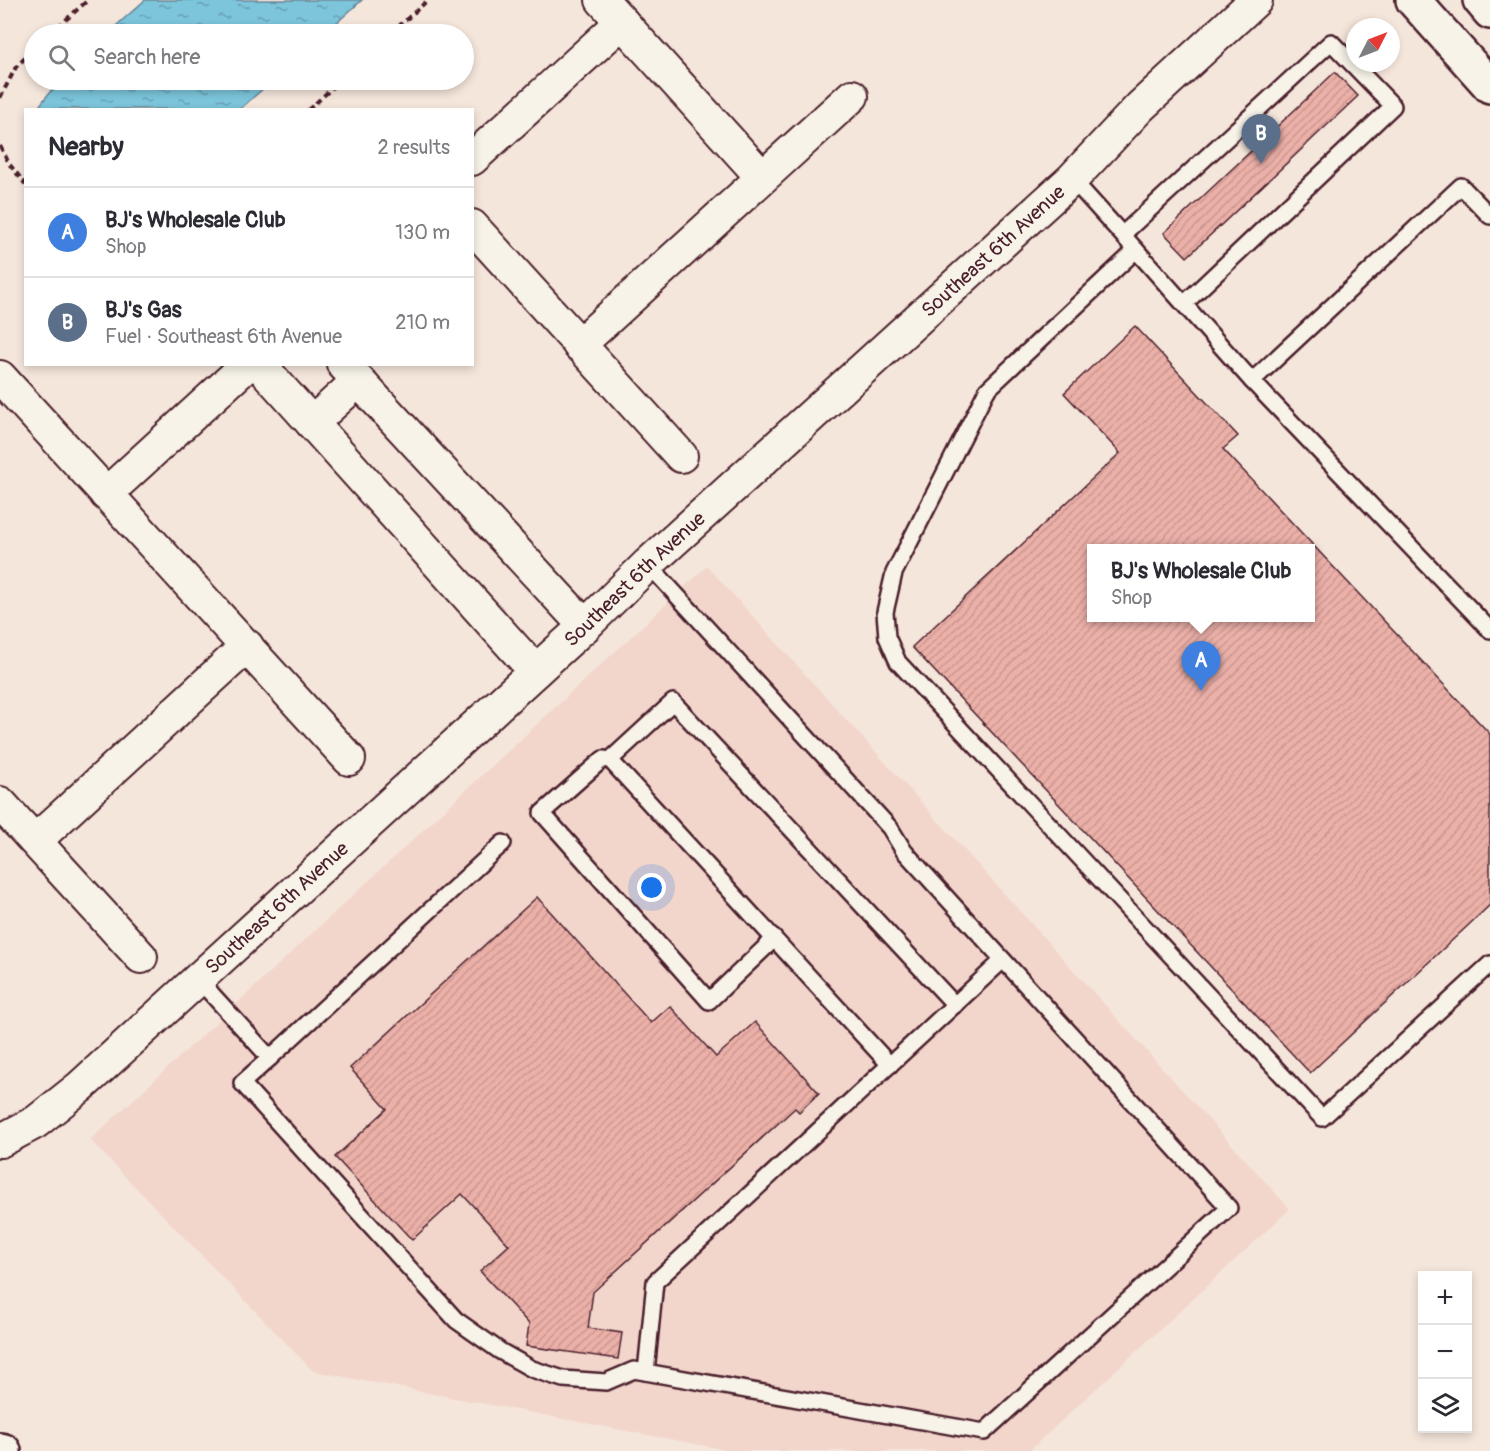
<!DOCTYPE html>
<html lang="en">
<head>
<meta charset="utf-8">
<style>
  :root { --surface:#fff; --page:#f7f7f7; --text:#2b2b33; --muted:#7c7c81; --line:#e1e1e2; --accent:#c8321e }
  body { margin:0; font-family:Pangolin,sans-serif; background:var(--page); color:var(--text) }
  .controls { position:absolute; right:18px; bottom:18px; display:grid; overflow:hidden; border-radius:0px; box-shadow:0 3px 9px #0003 }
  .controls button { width:54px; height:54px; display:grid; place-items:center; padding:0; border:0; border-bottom:2px solid var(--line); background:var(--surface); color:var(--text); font:30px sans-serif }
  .compass { position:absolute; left:1346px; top:18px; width:54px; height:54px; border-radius:50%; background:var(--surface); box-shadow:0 3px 9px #0003; rotate:48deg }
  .you { position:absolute; left:652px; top:888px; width:21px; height:21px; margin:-15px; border:4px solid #fff; border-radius:50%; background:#1a73e8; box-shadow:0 0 0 9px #1a73e833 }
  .badge { display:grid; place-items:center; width:39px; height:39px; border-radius:50%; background:var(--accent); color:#fff; font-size:20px; font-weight:700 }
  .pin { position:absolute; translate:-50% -50px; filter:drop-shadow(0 2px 3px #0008) }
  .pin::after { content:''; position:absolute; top:32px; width:21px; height:18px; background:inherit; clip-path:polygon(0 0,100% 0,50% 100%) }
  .popup { position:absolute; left:1087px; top:544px; width:228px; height:78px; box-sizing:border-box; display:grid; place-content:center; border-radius:0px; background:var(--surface); filter:drop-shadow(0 2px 4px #0005); font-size:20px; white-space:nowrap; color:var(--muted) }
  .popup b { font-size:22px; color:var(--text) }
  .popup::after { content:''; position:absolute; left:50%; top:100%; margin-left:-12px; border:12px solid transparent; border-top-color:var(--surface) }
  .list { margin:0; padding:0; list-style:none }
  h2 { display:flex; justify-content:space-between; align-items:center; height:78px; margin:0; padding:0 24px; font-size:26px }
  h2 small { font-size:20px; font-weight:400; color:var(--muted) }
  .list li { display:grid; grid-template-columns:39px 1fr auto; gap:18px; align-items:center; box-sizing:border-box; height:90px; padding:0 24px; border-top:2px solid var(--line) }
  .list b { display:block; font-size:22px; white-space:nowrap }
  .list p { margin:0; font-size:20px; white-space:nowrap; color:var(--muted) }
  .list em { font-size:20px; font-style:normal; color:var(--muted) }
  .icon { flex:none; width:33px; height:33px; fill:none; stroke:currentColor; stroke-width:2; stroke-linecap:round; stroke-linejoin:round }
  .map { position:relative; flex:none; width:1490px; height:1451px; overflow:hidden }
  .search { position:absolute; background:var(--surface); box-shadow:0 3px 9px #0003; left:24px; top:24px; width:450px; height:66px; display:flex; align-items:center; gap:15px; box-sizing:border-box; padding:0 21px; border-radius:33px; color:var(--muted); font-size:22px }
  .panel { position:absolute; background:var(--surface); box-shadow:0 3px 9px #0003; left:24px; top:108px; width:450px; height:258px; border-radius:0px }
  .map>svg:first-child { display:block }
</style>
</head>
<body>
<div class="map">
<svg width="1490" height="1451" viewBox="0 0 1490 1451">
  <defs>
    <pattern id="water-ripples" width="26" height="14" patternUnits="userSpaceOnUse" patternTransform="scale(1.5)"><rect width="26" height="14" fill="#7bc5db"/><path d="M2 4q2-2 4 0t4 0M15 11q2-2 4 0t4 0" fill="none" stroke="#679fb2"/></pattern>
    <pattern id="building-hatch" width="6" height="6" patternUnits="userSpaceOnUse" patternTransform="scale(1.5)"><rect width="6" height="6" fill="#ebb0a8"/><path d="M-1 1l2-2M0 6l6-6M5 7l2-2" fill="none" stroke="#cb9791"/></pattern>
  </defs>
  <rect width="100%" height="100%" fill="#f5e6db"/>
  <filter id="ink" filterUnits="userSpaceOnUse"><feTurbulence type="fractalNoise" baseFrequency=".0167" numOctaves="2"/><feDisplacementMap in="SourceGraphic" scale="12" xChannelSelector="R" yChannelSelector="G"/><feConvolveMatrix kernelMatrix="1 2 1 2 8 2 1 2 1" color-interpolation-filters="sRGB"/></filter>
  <g filter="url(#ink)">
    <path fill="#f2d6cc" d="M707,566l583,643 -261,242h-297l-419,-80 -223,-231z"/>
    <g fill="url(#water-ripples)" stroke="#678395" stroke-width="1.5">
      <path d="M145,0h217l-38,34h-217z"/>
      <path d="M59,80h214l-33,29h-203z"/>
    </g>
    <g fill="url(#building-hatch)" stroke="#4a1f2b" stroke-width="1.5" fill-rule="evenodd">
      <path d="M1335,72l23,24 -171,161 -23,-24z"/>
      <path d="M1135,326l103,110 -15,13 267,285v171l-180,168 -398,-426 208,-194 -56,-60zM1092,548h218v70h-218z"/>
      <path d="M537,897l114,126 19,-17 46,51 39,-35 64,71 -20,19 -4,-4 -202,184 -5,36 34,5 -4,26 -92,-13 3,-22 -49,-53 29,-26 -47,-51 -50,46 -77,-83 52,-48 -37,-41z"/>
    </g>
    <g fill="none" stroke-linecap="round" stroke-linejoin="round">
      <defs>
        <g id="lane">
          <path d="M1072,179l64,71 -149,140 -93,183 -9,39 2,25 11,25 424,456 168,-154"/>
          <path d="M1123,234l208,-192 62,64 -208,197"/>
          <path d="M1136,250l116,131 238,249"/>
          <path d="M1252,381l209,-195 29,30"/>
          <path d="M610,760l-7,-1 -61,54 167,188 65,-62"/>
          <path d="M198,979l72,79 233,-215"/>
          <path d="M270,1058l-28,25 214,237 44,31 32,18 31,10 43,3 28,-12 350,62 245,-224 -325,-357 -14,-23 -242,-264"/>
          <path d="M890,1065l-280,-305 63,-58 282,303"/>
          <path d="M646,1372l9,-90 348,-322"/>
        </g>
        <g id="street">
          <path d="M602,0l160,177"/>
          <path d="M472,159l150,-137"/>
          <path d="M472,226l209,230"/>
          <path d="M579,345l273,-249"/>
          <path d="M259,364l276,307"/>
          <path d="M343,364l242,262"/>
          <path d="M0,377l349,382"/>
          <path d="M312,423l46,-42"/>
          <path d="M106,494l142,-130"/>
          <path d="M0,803l141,154"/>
          <path d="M35,841l212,-195"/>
          <path id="s1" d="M0,1141l36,-19 44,-35 505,-461 63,-62 424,-385 68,-72 116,-107"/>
        </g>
        <g id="secondary">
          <path d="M1413,0l77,86"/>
          <path d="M1480,0l10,12"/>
        </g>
        <path id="highway" d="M0,1450l4,1"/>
      </defs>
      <use href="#lane" stroke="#4a1f2b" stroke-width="20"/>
      <use href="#street" stroke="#4a1f2b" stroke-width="36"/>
      <use href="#secondary" stroke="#4a1f2b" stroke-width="38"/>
      <use href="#highway" stroke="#4a1f2b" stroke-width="38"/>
      <g stroke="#4a1f2b" stroke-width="4" stroke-dasharray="6 4.5" stroke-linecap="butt">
        <path d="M50,34l38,-34"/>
        <path d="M390,34l38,-34"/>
        <path d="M0,98l16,-31 18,-18"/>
        <path d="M308,110l33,-30"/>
        <path d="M0,146l10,19 16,20"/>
      </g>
      <use href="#lane" stroke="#f7f3e8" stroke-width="15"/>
      <use href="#street" stroke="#f7f3e8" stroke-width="32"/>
      <use href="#secondary" stroke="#f7f3e8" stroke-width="33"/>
      <use href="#highway" stroke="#f7f3e8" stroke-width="33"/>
    </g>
  </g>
  <g text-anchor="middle" stroke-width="5" stroke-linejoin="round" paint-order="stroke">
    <g font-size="20" fill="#4a1f2b" stroke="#f7f3e8">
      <text dy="7" stroke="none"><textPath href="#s1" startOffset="1335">Southeast 6th Avenue</textPath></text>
      <text dy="7" stroke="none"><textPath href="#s1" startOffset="849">Southeast 6th Avenue</textPath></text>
      <text dy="7" stroke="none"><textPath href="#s1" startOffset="363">Southeast 6th Avenue</textPath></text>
    </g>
  </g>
</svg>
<div class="controls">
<button>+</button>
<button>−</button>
<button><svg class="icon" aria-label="layers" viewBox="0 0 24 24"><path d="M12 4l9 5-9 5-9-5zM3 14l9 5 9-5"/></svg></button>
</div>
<svg class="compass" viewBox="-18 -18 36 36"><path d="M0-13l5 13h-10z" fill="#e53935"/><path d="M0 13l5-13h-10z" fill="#7c7c81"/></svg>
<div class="you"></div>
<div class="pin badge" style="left:1201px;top:691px;background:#3f7fe0">A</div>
<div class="popup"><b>BJ's Wholesale Club</b>Shop</div>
<div class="pin badge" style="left:1261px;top:164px;background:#5c6f8a">B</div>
<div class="search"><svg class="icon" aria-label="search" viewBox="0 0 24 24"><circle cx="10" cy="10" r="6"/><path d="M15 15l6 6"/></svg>Search here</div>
<section class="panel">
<h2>Nearby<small>2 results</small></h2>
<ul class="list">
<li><span class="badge" style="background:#3f7fe0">A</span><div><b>BJ's Wholesale Club</b><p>Shop</p></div><em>130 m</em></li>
<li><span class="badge" style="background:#5c6f8a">B</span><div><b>BJ's Gas</b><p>Fuel · Southeast 6th Avenue</p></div><em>210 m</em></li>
</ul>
</section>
</div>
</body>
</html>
